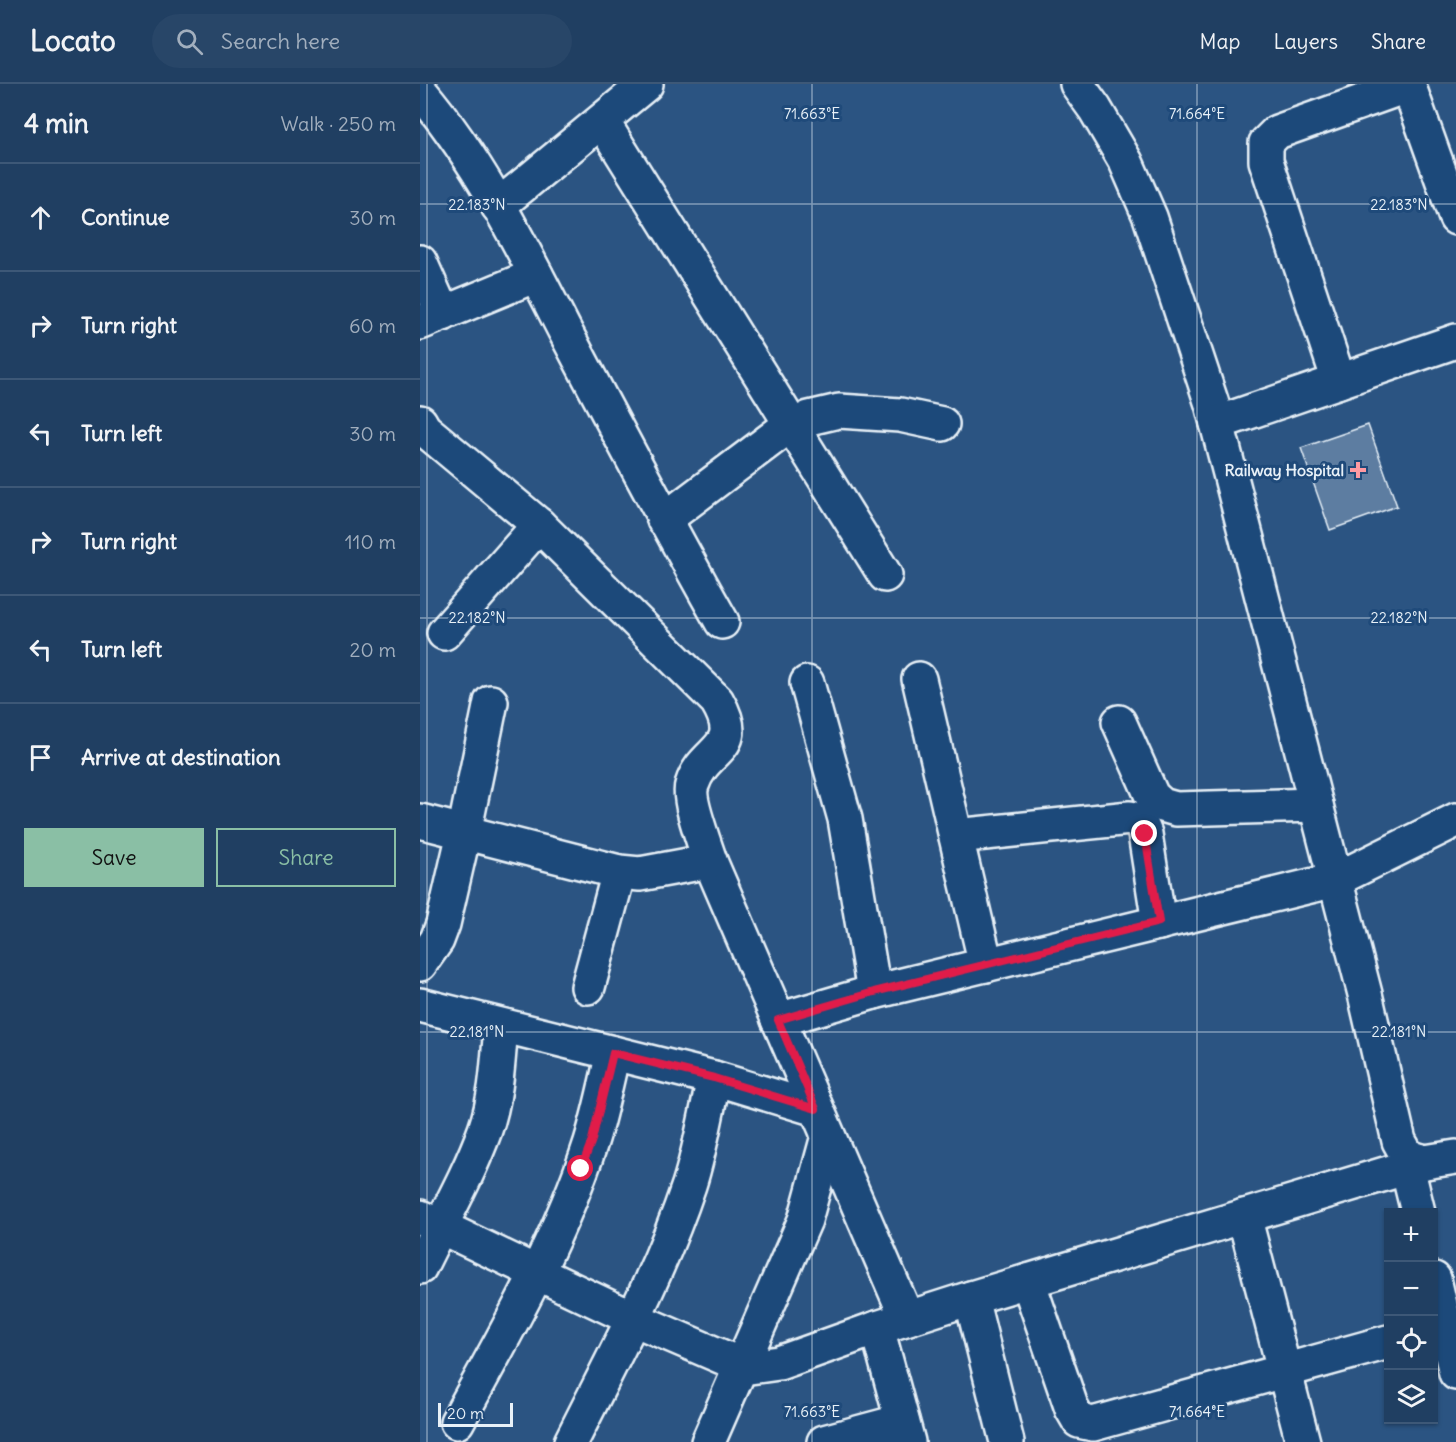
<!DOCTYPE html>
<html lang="en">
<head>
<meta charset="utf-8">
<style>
  :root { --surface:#203f62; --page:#284668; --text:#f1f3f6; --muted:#a2afbe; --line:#3d5877; --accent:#8abfa5 }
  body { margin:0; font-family:Delius,sans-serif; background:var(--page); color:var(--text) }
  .controls { position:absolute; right:18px; bottom:18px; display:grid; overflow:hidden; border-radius:0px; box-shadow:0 2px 4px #0004 }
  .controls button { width:54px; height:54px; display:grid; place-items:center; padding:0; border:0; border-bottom:2px solid var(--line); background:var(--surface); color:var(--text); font:30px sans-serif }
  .scale { position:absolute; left:18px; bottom:15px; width:75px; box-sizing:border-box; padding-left:6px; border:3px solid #e8f1f8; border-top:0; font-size:16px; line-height:21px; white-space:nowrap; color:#e8f1f8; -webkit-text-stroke:4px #1f4a7a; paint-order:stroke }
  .stop { position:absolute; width:18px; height:18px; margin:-14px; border:4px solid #e11d48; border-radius:50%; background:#fff }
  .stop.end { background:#e11d48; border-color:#fff; box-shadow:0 2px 6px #0008 }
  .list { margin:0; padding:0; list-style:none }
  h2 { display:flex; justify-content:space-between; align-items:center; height:78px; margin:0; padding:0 24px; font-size:26px }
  h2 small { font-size:20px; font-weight:400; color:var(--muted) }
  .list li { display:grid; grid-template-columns:39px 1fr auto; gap:18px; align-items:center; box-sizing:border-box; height:108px; padding:0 24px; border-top:2px solid var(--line) }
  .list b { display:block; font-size:22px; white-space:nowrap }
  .list em { font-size:20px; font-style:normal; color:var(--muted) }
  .actions { display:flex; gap:12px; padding:18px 24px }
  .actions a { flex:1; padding:14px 0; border:2px solid var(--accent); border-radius:0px; text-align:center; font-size:21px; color:var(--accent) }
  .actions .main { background:var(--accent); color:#111 }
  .icon { flex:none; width:33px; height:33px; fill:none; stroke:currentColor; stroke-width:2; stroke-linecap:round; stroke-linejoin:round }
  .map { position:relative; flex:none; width:1036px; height:1358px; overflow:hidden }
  header { display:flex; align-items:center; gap:36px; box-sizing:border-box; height:84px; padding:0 30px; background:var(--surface); border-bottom:2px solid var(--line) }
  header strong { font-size:28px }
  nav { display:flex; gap:33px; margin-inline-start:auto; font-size:21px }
  .search { width:420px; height:54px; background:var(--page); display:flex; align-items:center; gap:15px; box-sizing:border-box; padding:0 21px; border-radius:33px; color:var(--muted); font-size:22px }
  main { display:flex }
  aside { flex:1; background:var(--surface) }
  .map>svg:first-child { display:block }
</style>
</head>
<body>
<header>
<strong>Locato</strong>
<div class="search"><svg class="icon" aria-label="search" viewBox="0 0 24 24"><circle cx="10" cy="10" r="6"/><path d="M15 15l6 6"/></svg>Search here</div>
<nav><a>Map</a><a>Layers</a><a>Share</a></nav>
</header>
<main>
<aside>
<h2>4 min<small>Walk · 250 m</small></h2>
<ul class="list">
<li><svg class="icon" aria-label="ahead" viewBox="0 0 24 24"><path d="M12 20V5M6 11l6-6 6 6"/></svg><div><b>Continue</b></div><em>30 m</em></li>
<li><svg class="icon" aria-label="right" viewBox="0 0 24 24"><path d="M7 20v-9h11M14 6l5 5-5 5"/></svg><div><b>Turn right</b></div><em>60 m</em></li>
<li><svg class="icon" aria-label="left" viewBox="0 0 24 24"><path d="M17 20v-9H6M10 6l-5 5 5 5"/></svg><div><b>Turn left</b></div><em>30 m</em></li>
<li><svg class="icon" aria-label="right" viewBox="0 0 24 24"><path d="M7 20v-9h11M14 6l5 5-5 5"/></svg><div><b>Turn right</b></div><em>110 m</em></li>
<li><svg class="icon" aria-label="left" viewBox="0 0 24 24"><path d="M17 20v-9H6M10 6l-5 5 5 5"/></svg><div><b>Turn left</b></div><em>20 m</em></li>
<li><svg class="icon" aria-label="arrive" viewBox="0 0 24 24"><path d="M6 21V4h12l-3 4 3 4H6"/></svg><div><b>Arrive at destination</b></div></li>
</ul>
<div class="actions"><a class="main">Save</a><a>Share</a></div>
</aside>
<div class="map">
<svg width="1036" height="1358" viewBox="0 0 1036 1358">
  <rect width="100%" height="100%" fill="#2b5482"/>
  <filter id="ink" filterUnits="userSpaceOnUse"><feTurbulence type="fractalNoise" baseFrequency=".0167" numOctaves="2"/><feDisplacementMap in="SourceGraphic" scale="12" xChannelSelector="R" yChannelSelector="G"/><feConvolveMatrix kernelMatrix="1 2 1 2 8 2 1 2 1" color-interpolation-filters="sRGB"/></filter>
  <g filter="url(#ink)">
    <path fill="#5d7da1" stroke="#e8f1f8" stroke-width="1.5" d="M948,341l29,81 -67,24 -29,-82z"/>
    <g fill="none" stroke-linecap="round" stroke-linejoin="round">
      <defs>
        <g id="minor">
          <path d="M657,0l18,25 31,53 24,55 62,187 153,590 34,147 9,16 17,5 31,-5"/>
          <path d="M988,0l48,134"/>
          <path d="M0,7c61,72 103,158 146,242 51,97 102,194 156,289"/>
          <path d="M182,37l283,454"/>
          <path d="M78,122l148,-122"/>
          <path d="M0,178l23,52"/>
          <path d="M0,239l116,-48"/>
          <path d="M919,297l-73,-220v-18l11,-11 132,-47"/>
          <path d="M0,338l4,7 18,15 97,81 178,176c29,50 -13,45 -25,84 -5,14 13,60 18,76l197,457"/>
          <path d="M797,339l239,-82"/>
          <path d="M244,436l118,-89 27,-13 30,-7 61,4 42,9"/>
          <path d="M24,549l95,-108"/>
          <path d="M499,595l67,286"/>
          <path d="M387,599l38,136 29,173"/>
          <path d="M699,638l33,74 10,9 14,4 140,-4"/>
          <path d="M0,737l199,51 21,2 70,-13"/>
          <path d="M536,752l174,-18c9,3 12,7 15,16l14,89"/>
          <path d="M0,880l17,-24 6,-16 21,-91 27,-131"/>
          <path d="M168,903l31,-115"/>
          <path d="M0,921l294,73 102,31"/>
          <path d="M358,936l96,-28 461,-112 121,-60"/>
          <path d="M987,1083l11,45"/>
          <path d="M824,1132l59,226"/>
          <path d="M0,1133l214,102 107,46 9,2 29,-4 98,-35 94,-30 454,-136"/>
          <path d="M0,1183c22,-46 48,-90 65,-137 12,-34 13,-70 16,-104"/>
          <path d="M1014,1195l22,94"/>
          <path d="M608,1197l44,128 7,12 14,3 295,-82"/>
          <path d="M551,1214l36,144"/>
          <path d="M457,1244l31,114"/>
          <path d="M37,1338c50,-91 102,-181 134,-280 9,-29 15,-59 22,-89"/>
          <path d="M151,1358c42,-84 88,-167 118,-257 11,-34 17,-71 25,-107"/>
          <path d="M288,1358l97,-222 23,-84"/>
          <path d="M404,1358l78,-21"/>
        </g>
      </defs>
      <use href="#minor" stroke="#e8f1f8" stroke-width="38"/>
      <use href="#minor" stroke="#1f4a7a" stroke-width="33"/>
    </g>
  </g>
  <g fill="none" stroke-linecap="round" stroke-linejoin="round" filter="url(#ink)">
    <path stroke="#e11d48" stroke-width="8" d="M161,1085l11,-29 21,-87 101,25 102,31 -38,-89 96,-28 285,-70 -14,-88"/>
  </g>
  <path fill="none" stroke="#e8f1f8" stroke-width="1.5" stroke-opacity="0.45" d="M7,0v1358M392,0v1358M777,0v1358M0,120h1036M0,534h1036M0,948h1036"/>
  <path fill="#ff9aa2" stroke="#1f4a7a" stroke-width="2" d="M935 377h6v6h6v6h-6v6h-6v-6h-6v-6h6z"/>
  <g text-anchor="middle" stroke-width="6" stroke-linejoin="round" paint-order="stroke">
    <g font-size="16" font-weight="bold" fill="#e8f1f8" stroke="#1f4a7a" text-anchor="end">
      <text x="924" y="392">Railway Hospital</text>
    </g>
  </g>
  <g font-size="15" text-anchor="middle" fill="#e8f1f8" stroke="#1f4a7a" stroke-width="6" stroke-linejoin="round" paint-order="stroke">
    <text x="392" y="35">71.663°E</text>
    <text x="777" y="35">71.664°E</text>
    <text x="57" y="126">22.183°N</text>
    <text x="979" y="126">22.183°N</text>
    <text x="57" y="539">22.182°N</text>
    <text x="979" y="539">22.182°N</text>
    <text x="57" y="953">22.181°N</text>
    <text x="979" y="953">22.181°N</text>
    <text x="392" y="1333">71.663°E</text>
    <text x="777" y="1333">71.664°E</text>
  </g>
</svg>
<div class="controls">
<button>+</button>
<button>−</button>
<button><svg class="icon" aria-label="locate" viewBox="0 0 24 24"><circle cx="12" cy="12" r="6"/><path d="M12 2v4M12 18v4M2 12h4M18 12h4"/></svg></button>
<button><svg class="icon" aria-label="layers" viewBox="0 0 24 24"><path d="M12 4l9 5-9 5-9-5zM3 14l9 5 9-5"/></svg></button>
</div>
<div class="scale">20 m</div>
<div class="stop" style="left:161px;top:1085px"></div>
<div class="stop end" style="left:725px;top:750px"></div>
</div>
</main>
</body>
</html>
